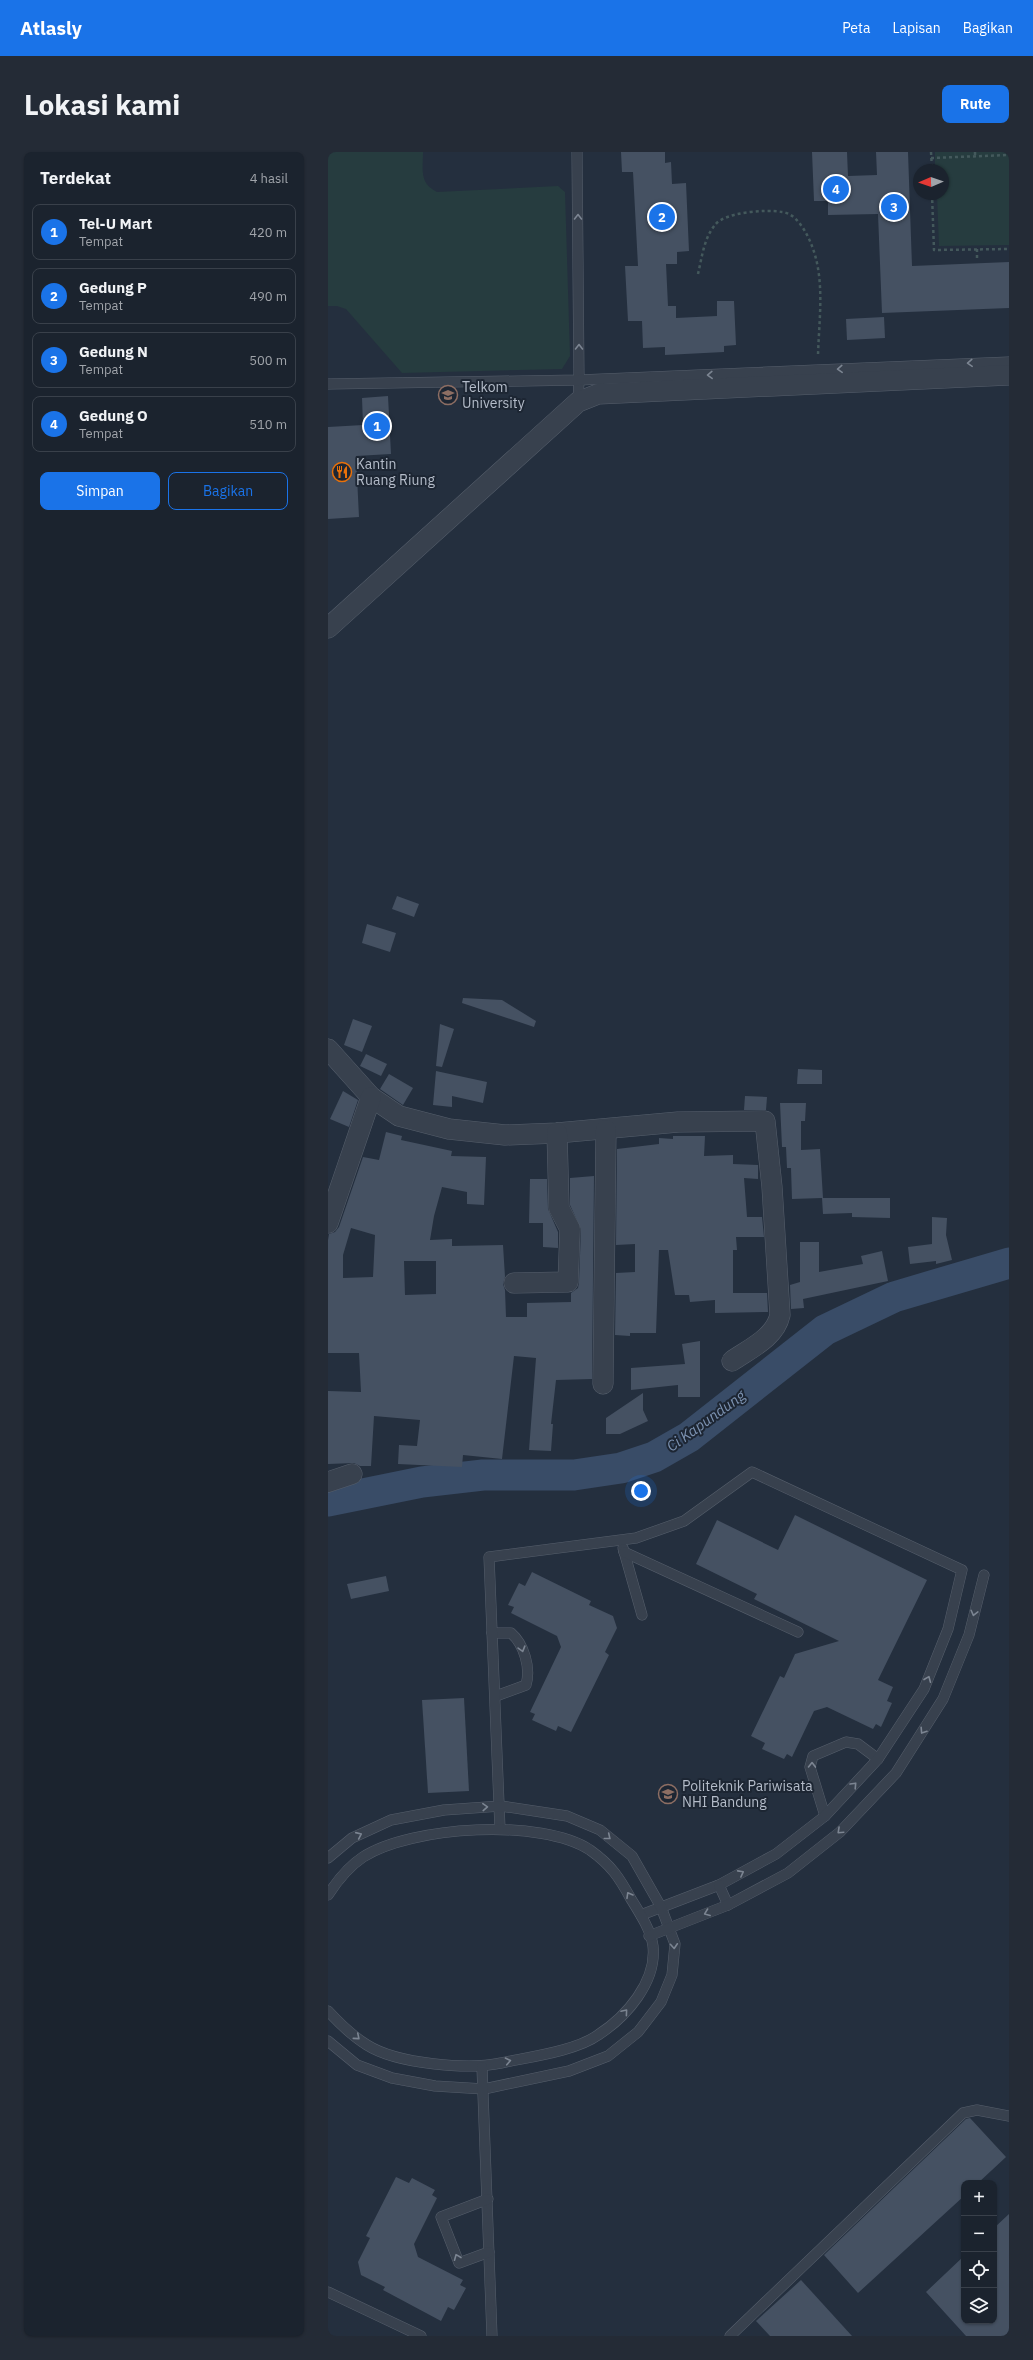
<!DOCTYPE html>
<html lang="id">
<head>
<meta charset="utf-8">
<style>
  :root { --surface:#1b232e; --page:#242b36; --text:#f1f3f6; --muted:#a0a4aa; --line:#39404a; --accent:#1a73e8 }
  body { margin:0; font-family:"IBM Plex Sans",sans-serif; background:var(--page); color:var(--text) }
  .controls { position:absolute; right:12px; bottom:12px; display:grid; overflow:hidden; border-radius:8px; box-shadow:0 1px 3px #0004 }
  .controls button { width:36px; height:36px; display:grid; place-items:center; padding:0; border:0; border-bottom:1px solid var(--line); background:var(--surface); color:var(--text); font:20px sans-serif }
  .compass { position:absolute; left:585px; top:12px; width:36px; height:36px; border-radius:50%; background:var(--surface); box-shadow:0 1px 3px #0004; rotate:268deg }
  .you { position:absolute; left:313px; top:1339px; width:14px; height:14px; margin:-10px; border:3px solid #fff; border-radius:50%; background:#1a73e8; box-shadow:0 0 0 6px #1a73e833 }
  .badge { display:grid; place-items:center; width:26px; height:26px; border-radius:50%; background:var(--accent); color:#fff; font-size:13px; font-weight:700 }
  .pin { position:absolute; translate:-50% -50%; border:2px solid #fff; box-shadow:0 1px 4px #0006 }
  .list { margin:0; padding:0; list-style:none }
  h2 { display:flex; justify-content:space-between; align-items:center; height:52px; margin:0; padding:0 16px; font-size:17px }
  h2 small { font-size:13px; font-weight:400; color:var(--muted) }
  .list li { display:grid; grid-template-columns:26px 1fr auto; gap:12px; align-items:center; box-sizing:border-box; height:56px; margin:0 8px 8px; padding:0 8px; border:1px solid var(--line); border-radius:8px }
  .list b { display:block; font-size:15px; white-space:nowrap }
  .list p { margin:0; font-size:13px; white-space:nowrap; color:var(--muted) }
  .list em { font-size:13px; font-style:normal; color:var(--muted) }
  .actions { display:flex; gap:8px; padding:12px 16px }
  .actions a { flex:1; padding:9px 0; border:1px solid var(--accent); border-radius:8px; text-align:center; font-size:14px; color:var(--accent) }
  .actions .main { background:var(--accent); color:#fff }
  .icon { flex:none; width:22px; height:22px; fill:none; stroke:currentColor; stroke-width:2; stroke-linecap:round; stroke-linejoin:round }
  .map { position:relative; flex:none; width:681px; height:2184px; overflow:hidden; border-radius:8px }
  header { display:flex; align-items:center; gap:24px; box-sizing:border-box; height:56px; padding:0 20px; background:var(--accent); color:#fff }
  header strong { font-size:19px }
  nav { display:flex; gap:22px; margin-inline-start:auto; font-size:14px }
  .intro { display:flex; align-items:center; justify-content:space-between; box-sizing:border-box; height:96px; padding:0 24px }
  h1 { margin:0; font-size:28px }
  .button { padding:10px 18px; border-radius:8px; background:var(--accent); color:#fff; font-size:14px; font-weight:700 }
  main { display:flex; gap:24px; padding:0 24px }
  aside { flex:1; background:var(--surface); border-radius:8px; box-shadow:0 1px 3px #0004 }
  .map>svg:first-child { display:block }
</style>
</head>
<body>
<header>
<strong>Atlasly</strong>
<nav><a>Peta</a><a>Lapisan</a><a>Bagikan</a></nav>
</header>
<div class="intro"><h1>Lokasi kami</h1><a class="button">Rute</a></div>
<main>
<aside>
<h2>Terdekat<small>4 hasil</small></h2>
<ul class="list">
<li><span class="badge">1</span><div><b>Tel-U Mart</b><p>Tempat</p></div><em>420 m</em></li>
<li><span class="badge">2</span><div><b>Gedung P</b><p>Tempat</p></div><em>490 m</em></li>
<li><span class="badge">3</span><div><b>Gedung N</b><p>Tempat</p></div><em>500 m</em></li>
<li><span class="badge">4</span><div><b>Gedung O</b><p>Tempat</p></div><em>510 m</em></li>
</ul>
<div class="actions"><a class="main">Simpan</a><a>Bagikan</a></div>
</aside>
<div class="map">
<svg width="681" height="2184" viewBox="0 0 681 2184">
  <rect width="100%" height="100%" fill="#242f3e"/>
  <g fill="#263c3f">
    <path d="M0,0h95c0,18 -4,31 14,40l121,-6 7,6 5,164 -8,13 -160,4 -56,-64 -9,-3h-9z"/>
    <path d="M607,0h74v93l-70,1 -2,-52h6v-24h-8z"/>
  </g>
  <g fill="none" stroke-linecap="round" stroke-linejoin="round">
    <path stroke="#394c67" stroke-width="31" d="M0,1349l94,-19 61,-7h91l47,-7 33,-11 35,-20 136,-107 69,-33 115,-34"/>
  </g>
  <g fill="#455162" fill-rule="evenodd">
    <path d="M293,0h44v11l6,-1 1,22 14,-1 3,68 -12,1v12h-11l2,42h8v12l41,-2v-15h17l2,44 -12,1v6l-59,3v-8l-22,1 -1,-27h-14l-3,-55h13l-5,-94h-11z"/>
    <path d="M484,0h35l1,24 29,-1 -1,-23h32l4,114 97,-4v46l-127,5 -4,-99 -50,1v-14h-14z"/>
    <path d="M556,165l1,21 -38,2 -1,-21z"/>
    <path d="M60,244l3,58 -35,2 3,61 -31,2v-92l35,-2 -1,-27z"/>
    <path d="M69,744l22,8 -5,13 -22,-8z"/>
    <path d="M39,772l29,9 -6,19 -28,-9z"/>
    <path d="M135,846l39,2 34,21 -2,6 -72,-24z"/>
    <path d="M25,867l19,7 -10,26 -18,-7z"/>
    <path d="M112,872l14,5 -12,38 -6,-1z"/>
    <path d="M38,902l21,10 -6,12 -21,-10z"/>
    <path d="M470,917l24,1v14h-25z"/>
    <path d="M108,919l51,11 -4,21 -31,-7v11l-19,-2z"/>
    <path d="M61,922l24,14 -10,17 -23,-16z"/>
    <path d="M15,939l15,9 -9,27 -19,-8z"/>
    <path d="M417,944l22,1 -1,13h-22z"/>
    <path d="M452,951h26l-1,18h-4v29l19,-1 3,49h67v20l-38,-1v-4l-29,1 -1,-16 -30,1 -1,-31h-4l-1,-21h-4z"/>
    <path d="M58,980l16,4 -1,4 51,11 -1,5 35,1 -2,48 -17,-1v-12l-25,-5 -8,29 -4,24 22,-1v7l51,-1 2,32 -2,7 2,6 1,27h21v-14l44,-1v-9l7,-5 1,-6 2,-53 -11,-24v-27l24,-2 -2,203 -36,1 -5,44h2l-2,27 -22,-1 7,-92 -22,-2 -12,103 -39,-4 -1,12 -64,-3 1,-19 18,1 3,-26 -46,-4 -3,50h-11l-6,-3 -26,1v-73l33,1 -2,-39h-31v-113l1,-6 6,-2 4,-5 24,-70 16,3zM23,1076l24,7 -2,42 -30,1v-23zM76,1109h32v33l-31,1z"/>
    <path d="M345,984h32l-1,20 29,-1v9l25,1v14l-14,-1 3,39h15l2,20h-28l1,13h-4v43h34l1,19 -53,1v-13l-25,2 -1,-7h-14l-7,-45h-9l-3,83h-26v3l-15,-1 1,-62 19,-1v-28l-19,1 1,-96 42,-5v-6l14,1z"/>
    <path d="M202,1027h17l1,30 10,23v16l-15,-1v-24h-14z"/>
    <path d="M604,1065l15,1 -1,17 6,25 -16,4v-3l-26,3 -2,-17 24,-3z"/>
    <path d="M472,1090h19v30l44,-8 -2,-8 21,-5 6,30 -85,18 1,9 -13,1 -1,-24 10,-3z"/>
    <path d="M372,1189v56h-22v-12l-47,5v-22l54,-4 -3,-20z"/>
    <path d="M315,1241v17l5,11 -28,13h-14v-16z"/>
    <path d="M467,1363l132,65 -49,100 15,7 -6,14 5,2 -11,24 -5,-3 -3,5 -46,-22 -13,4 -22,46 -5,-3 -3,5 -22,-10 3,-6 -14,-7 29,-60 4,2 11,-24 44,-13 -85,-42 3,-5 -61,-30 21,-44 61,30z"/>
    <path d="M204,1420l59,29 -2,4 24,11 4,12 -12,24 4,3 -38,77 -13,-6 -2,5 -24,-11 3,-6 -5,-2 31,-65 -4,-11 -46,-23 3,-6 -6,-2 11,-22 6,3z"/>
    <path d="M58,1424l3,15 -38,8 -4,-15z"/>
    <path d="M136,1546l5,93 -41,2 -6,-93z"/>
    <path d="M642,1966l36,39 -28,26h-14v13l-106,97 -34,-38 142,-136z"/>
    <path d="M68,2025l13,6 3,-5 23,12 -3,5 5,3 -23,46 4,13 45,23 -3,5 6,3 -12,22 -6,-3 -7,14 -58,-31 2,-3 -24,-12 -3,-13 12,-24 -4,-2z"/>
    <path d="M681,2062v122h-43l-40,-44 38,-36v65h30v-93z"/>
    <path d="M473,2128l51,56h-82l-14,-15z"/>
  </g>
  <g fill="none" stroke-linecap="round" stroke-linejoin="round">
    <defs>
      <g id="lane">
        <path d="M249,0l2,228 -1,22"/>
        <path d="M0,232l251,-4 430,-18"/>
        <path d="M295,1396l19,67"/>
        <path d="M296,1400l174,80"/>
        <path d="M164,1481h19c13,11 20,35 15,52l-30,11"/>
        <path d="M497,1664l-15,-49 3,-11 33,-14 12,2 20,15"/>
        <path d="M172,1677l-11,-272 147,-19 48,-17 68,-49 210,98 -14,59 -24,60 -46,70 -53,57 -49,38 -57,31 -78,30"/>
        <path d="M0,1706l24,-20 39,-18 53,-10 57,-4 66,10 33,14 32,26 29,51 14,37 -3,31 -11,27 -23,30 -30,24 -39,15 -85,18 -49,-3 -43,-8 -35,-13 -29,-24"/>
        <path d="M391,1733l9,20"/>
        <path d="M0,1743c9,-14 20,-28 35,-38 48,-31 179,-39 227,-7 21,15 29,27 41,49 8,13 20,31 22,47 4,36 -27,71 -55,89 -22,16 -69,22 -97,28 -33,7 -104,1 -134,-18 -13,-8 -28,-22 -39,-34"/>
        <path d="M321,1784l79,-31 60,-32 52,-41 56,-59 47,-74 26,-64 15,-60"/>
        <path d="M154,1915l10,269"/>
        <path d="M160,2047l-47,18 18,46 30,-11"/>
        <path d="M0,2140l93,44"/>
        <path d="M402,2184l233,-223 14,-3 32,6"/>
      </g>
      <g id="street">
        <path d="M0,476l250,-226 20,-8 411,-19"/>
        <path d="M0,897l43,48 28,19 50,13 56,6 52,-2 121,-11 87,-1 7,66 8,128c-5,23 -31,34 -48,46"/>
        <path d="M0,1071l43,-126"/>
        <path d="M186,1131l54,-1 2,-53 -11,-21 -2,-75"/>
        <path d="M275,1232l3,-254"/>
        <path d="M0,1330l24,-8"/>
      </g>
    </defs>
    <use href="#lane" stroke="#565f6c" stroke-width="11"/>
    <use href="#street" stroke="#565f6c" stroke-width="21"/>
    <g stroke="#44595c" stroke-width="2.5" stroke-dasharray="3 3" stroke-linecap="butt">
      <path d="M603,0l1,18"/>
      <path d="M647,0v4"/>
      <path d="M603,6l78,-3"/>
      <path d="M604,42l2,56 75,-1"/>
      <path d="M649,97v10"/>
      <path d="M370,122c4,-17 6,-36 17,-49 9,-13 52,-16 67,-13 11,1 19,12 24,21 21,38 13,82 12,123"/>
    </g>
    <use href="#lane" stroke="#38414e" stroke-width="10"/>
    <use href="#street" stroke="#38414e" stroke-width="20"/>
  </g>
  <defs><path id="oneway-chevron" d="M-2-3.5L2.5 0L-2 3.5" fill="none" stroke-width="1.6" stroke-linecap="round" stroke-linejoin="round"/></defs>
  <g stroke="#7c8592">
    <use href="#oneway-chevron" transform="translate(250 65) rotate(-90)"/>
    <use href="#oneway-chevron" transform="translate(251 195) rotate(-90)"/>
    <use href="#oneway-chevron" transform="translate(642 211) rotate(177)"/>
    <use href="#oneway-chevron" transform="translate(512 217) rotate(177)"/>
    <use href="#oneway-chevron" transform="translate(382 223) rotate(178)"/>
    <use href="#oneway-chevron" transform="translate(646 1461) rotate(104)"/>
    <use href="#oneway-chevron" transform="translate(194 1497) rotate(74)"/>
    <use href="#oneway-chevron" transform="translate(600 1527) rotate(-68)"/>
    <use href="#oneway-chevron" transform="translate(595 1579) rotate(123)"/>
    <use href="#oneway-chevron" transform="translate(484 1613) rotate(-89)"/>
    <use href="#oneway-chevron" transform="translate(526 1633) rotate(-47)"/>
    <use href="#oneway-chevron" transform="translate(157 1655) rotate(-3)"/>
    <use href="#oneway-chevron" transform="translate(512 1679) rotate(137)"/>
    <use href="#oneway-chevron" transform="translate(31 1683) rotate(-24)"/>
    <use href="#oneway-chevron" transform="translate(280 1685) rotate(39)"/>
    <use href="#oneway-chevron" transform="translate(413 1721) rotate(-28)"/>
    <use href="#oneway-chevron" transform="translate(301 1743) rotate(-120)"/>
    <use href="#oneway-chevron" transform="translate(379 1761) rotate(159)"/>
    <use href="#oneway-chevron" transform="translate(346 1794) rotate(86)"/>
    <use href="#oneway-chevron" transform="translate(297 1860) rotate(-50)"/>
    <use href="#oneway-chevron" transform="translate(29 1885) rotate(40)"/>
    <use href="#oneway-chevron" transform="translate(180 1909) rotate(-12)"/>
    <use href="#oneway-chevron" transform="translate(129 2105) rotate(-112)"/>
  </g>
  <defs>
    <symbol id="university-ring" viewBox="-11 -11 22 22"><circle r="9.5" fill="#1d2633" stroke="#8d6e63" stroke-width="1.5"/><path d="M0-5L7-2L0 1L-7-2ZM-4 1L0 2.5L4 1V4Q0 6-4 4Z" fill="#8d6e63"/></symbol>
    <symbol id="restaurant-ring" viewBox="-11 -11 22 22"><circle r="9.5" fill="#1d2633" stroke="#e8710a" stroke-width="1.5"/><path d="M-5-6h1v4h1v-4h1v4h1v-4h1v5L-1.5 .5V6h-2V.5L-5-1ZM5-6V6H3V1.5H1.5Q1.5-4 5-6Z" fill="#e8710a"/></symbol>
  </defs>
  <g fill-rule="evenodd">
    <use href="#university-ring" x="109" y="232" width="22" height="22"/>
    <use href="#restaurant-ring" x="3" y="309" width="22" height="22"/>
    <use href="#university-ring" x="329" y="1631" width="22" height="22"/>
  </g>
  <g text-anchor="middle" stroke-width="4" stroke-linejoin="round" paint-order="stroke">
    <g font-size="14" fill="#b4bcc9" stroke="#1d2633" text-anchor="start">
      <text x="134" y="240">Telkom<tspan x="134" dy="16">University</tspan></text>
      <text x="28" y="317">Kantin<tspan x="28" dy="16">Ruang Riung</tspan></text>
      <text x="354" y="1639">Politeknik Pariwisata<tspan x="354" dy="16">NHI Bandung</tspan></text>
    </g>
    <g font-size="15" font-style="italic" fill="#7c92b1" stroke="#1d2633">
      <text transform="translate(378 1269) rotate(-36)" y="5">Ci Kapundung</text>
    </g>
  </g>
</svg>
<div class="controls">
<button>+</button>
<button>−</button>
<button><svg class="icon" aria-label="locate" viewBox="0 0 24 24"><circle cx="12" cy="12" r="6"/><path d="M12 2v4M12 18v4M2 12h4M18 12h4"/></svg></button>
<button><svg class="icon" aria-label="layers" viewBox="0 0 24 24"><path d="M12 4l9 5-9 5-9-5zM3 14l9 5 9-5"/></svg></button>
</div>
<svg class="compass" viewBox="-18 -18 36 36"><path d="M0-13l5 13h-10z" fill="#e53935"/><path d="M0 13l5-13h-10z" fill="#a0a4aa"/></svg>
<div class="you"></div>
<div class="pin badge" style="left:49px;top:274px">1</div>
<div class="pin badge" style="left:334px;top:65px">2</div>
<div class="pin badge" style="left:566px;top:55px">3</div>
<div class="pin badge" style="left:508px;top:37px">4</div>
</div>
</main>
</body>
</html>
